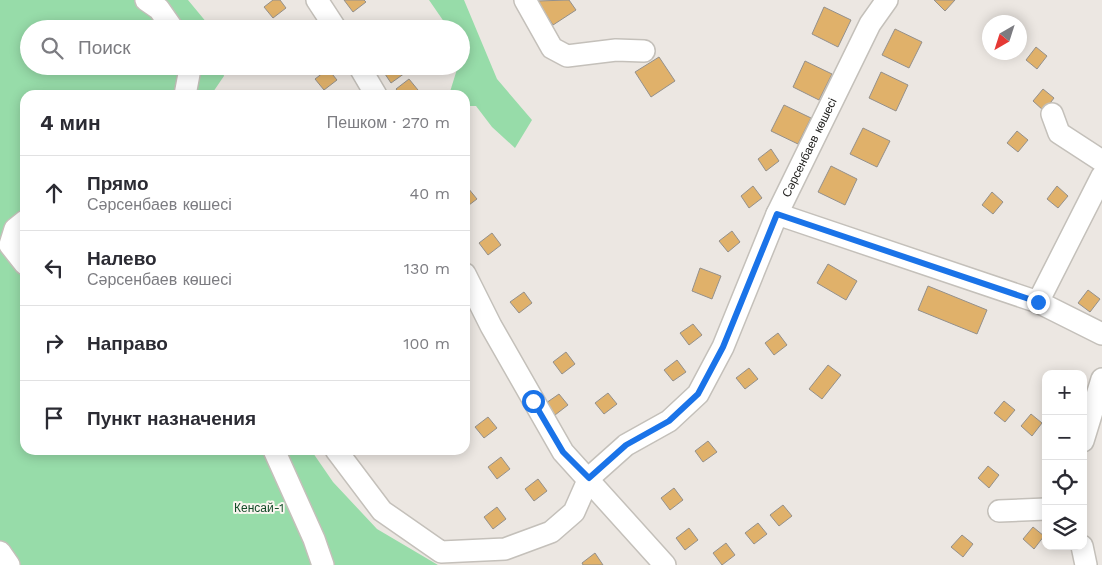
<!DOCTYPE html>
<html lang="ru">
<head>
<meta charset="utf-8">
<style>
  :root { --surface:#fff; --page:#f2f2f3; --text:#2b2b33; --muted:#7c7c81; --line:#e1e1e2 }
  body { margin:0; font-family:"Work Sans",sans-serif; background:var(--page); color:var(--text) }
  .controls { position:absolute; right:15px; bottom:15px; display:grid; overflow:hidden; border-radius:10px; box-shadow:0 2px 12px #0003 }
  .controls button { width:45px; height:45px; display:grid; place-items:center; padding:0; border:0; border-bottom:1px solid var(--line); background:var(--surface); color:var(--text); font:25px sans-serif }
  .compass { position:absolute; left:982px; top:15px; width:45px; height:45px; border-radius:50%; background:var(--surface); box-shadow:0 2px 12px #0003; rotate:219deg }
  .stop { position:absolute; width:15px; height:15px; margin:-11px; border:4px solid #1a73e8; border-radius:50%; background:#fff }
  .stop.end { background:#1a73e8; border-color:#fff; box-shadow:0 1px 5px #0008 }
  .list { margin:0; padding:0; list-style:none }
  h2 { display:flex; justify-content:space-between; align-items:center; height:65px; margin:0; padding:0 20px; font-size:21px }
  h2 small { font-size:16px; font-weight:400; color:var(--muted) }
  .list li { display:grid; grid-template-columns:32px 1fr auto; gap:15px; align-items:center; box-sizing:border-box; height:75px; padding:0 20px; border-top:1px solid var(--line) }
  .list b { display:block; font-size:19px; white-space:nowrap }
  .list p { margin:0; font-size:16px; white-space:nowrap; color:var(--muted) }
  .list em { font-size:16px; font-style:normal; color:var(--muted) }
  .icon { flex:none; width:28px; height:28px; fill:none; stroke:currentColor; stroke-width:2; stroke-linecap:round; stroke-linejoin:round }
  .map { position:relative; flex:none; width:1102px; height:565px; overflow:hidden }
  .search { position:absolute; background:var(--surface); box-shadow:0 2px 12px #0003; left:20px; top:20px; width:450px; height:55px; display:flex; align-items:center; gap:12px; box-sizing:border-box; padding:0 18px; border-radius:28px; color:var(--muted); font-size:19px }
  .panel { position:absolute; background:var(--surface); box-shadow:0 2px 12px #0003; left:20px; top:90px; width:450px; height:365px; border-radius:15px }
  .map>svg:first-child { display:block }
</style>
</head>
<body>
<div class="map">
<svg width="1102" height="565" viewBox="0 0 1102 565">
  <rect width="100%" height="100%" fill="#ece7e2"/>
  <g fill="#97dca9">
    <path d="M0,0h188l24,29h-183v37h192l3,10 -13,19h-186v355h286l22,32 44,47 61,36h-438z"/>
    <path d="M429,0h35l33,79 35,41 -17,28 -23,-21 -16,-21h-11v-11h-16l9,-29h3v-37h-12z"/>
  </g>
  <g fill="#e0b16a" stroke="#94908b">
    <path d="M273,0h7l6,8 -13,10 -9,-11z"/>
    <path d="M344,0h20l2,2 -13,10z"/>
    <path d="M569,0l7,10 -23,15 -16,-24z"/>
    <path d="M934,0h21l-10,11z"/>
    <path d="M824,7l27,13 -13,27 -26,-13z"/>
    <path d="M895,29l27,13 -13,26 -27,-13z"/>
    <path d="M1036,47l11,9 -10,13 -11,-9z"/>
    <path d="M659,57l16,24 -24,16 -16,-25z"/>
    <path d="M805,61l27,13 -13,26 -26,-13z"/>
    <path d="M389,66h11l5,7 -14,10 -8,-12z"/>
    <path d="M328,69l9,11 -13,10 -9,-11z"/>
    <path d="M881,72l27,13 -12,26 -27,-13z"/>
    <path d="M409,79l9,11 -7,5h-10l-5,-6z"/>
    <path d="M1043,89l11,9 -10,13 -11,-10z"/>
    <path d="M784,105l27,13 -13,26 -27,-13z"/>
    <path d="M863,128l27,13 -13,26 -27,-13z"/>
    <path d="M1017,131l11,9 -10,12 -11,-9z"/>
    <path d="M771,149l8,12 -13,10 -8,-12z"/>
    <path d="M831,166l26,13 -12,26 -27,-13z"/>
    <path d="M753,186l9,12 -13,10 -8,-12z"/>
    <path d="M1057,186l11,10 -10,12 -11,-9z"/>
    <path d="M468,188l9,11 -12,9v-18z"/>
    <path d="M992,192l11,10 -10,12 -11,-9z"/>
    <path d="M732,231l8,11 -12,10 -9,-11z"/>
    <path d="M492,233l9,12 -13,10 -9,-12z"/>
    <path d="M828,264l29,17 -11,19 -29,-17z"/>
    <path d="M700,268l21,8 -9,23 -20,-8z"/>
    <path d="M928,286l59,24 -10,24 -59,-24z"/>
    <path d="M1088,290l12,9 -10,13 -12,-9z"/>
    <path d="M524,292l8,11 -13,10 -9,-11z"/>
    <path d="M693,324l9,11 -13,10 -9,-12z"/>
    <path d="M778,333l9,12 -13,10 -9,-12z"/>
    <path d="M566,352l9,12 -13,10 -9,-12z"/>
    <path d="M677,360l9,12 -13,9 -9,-11z"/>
    <path d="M828,365l13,10 -19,24 -13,-10z"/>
    <path d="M749,368l9,11 -13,10 -9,-11z"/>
    <path d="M608,393l9,11 -13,10 -9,-11z"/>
    <path d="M559,394l9,11 -13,10 -9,-12z"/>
    <path d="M1004,401l11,9 -10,12 -11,-9z"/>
    <path d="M1031,414l11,9 -10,13 -11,-10z"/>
    <path d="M488,417l9,11 -13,10 -9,-11z"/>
    <path d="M708,441l9,11 -14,10 -8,-11z"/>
    <path d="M501,457l9,12 -13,10 -9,-12z"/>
    <path d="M988,466l11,9 -10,13 -11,-10z"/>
    <path d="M538,479l9,12 -13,10 -9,-12z"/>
    <path d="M674,488l9,12 -13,10 -9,-12z"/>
    <path d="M783,505l9,11 -13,10 -9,-11z"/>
    <path d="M497,507l9,12 -13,10 -9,-12z"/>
    <path d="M758,523l9,11 -13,10 -9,-11z"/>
    <path d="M1033,527l11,9 -10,13 -11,-10z"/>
    <path d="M689,528l9,12 -13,10 -9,-12z"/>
    <path d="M962,535l11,9 -10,13 -12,-10z"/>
    <path d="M726,543l9,12 -13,10 -9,-12z"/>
    <path d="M595,553l8,12h-20l-1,-2z"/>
  </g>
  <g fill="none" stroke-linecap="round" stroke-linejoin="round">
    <defs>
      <g id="minor">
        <path d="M146,0l13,9 14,20"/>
        <path d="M317,0l19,29"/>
        <path d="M525,0l27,48 15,8 49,-6 28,1"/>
        <path d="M359,66l17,29"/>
        <path d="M185,95l4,-21 -1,-8"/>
        <path d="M1052,114l7,19 43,28"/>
        <path d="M777,214l261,88 64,32"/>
        <path d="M25,221l-10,8 -5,16 15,19"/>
        <path d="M465,274l26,52 72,126 102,113"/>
        <path d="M1038,302l64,-126"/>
        <path d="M1083,441l19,-62"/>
        <path d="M274,450l40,89 9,26"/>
        <path id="s1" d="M336,450l46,61 59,41 64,-3 46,-17 23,-20 15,-34 37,-33 43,-24 29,-27 25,-47 54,-133 93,-190 17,-24"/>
        <path d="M999,511l47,-2"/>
        <path d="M1082,546l4,19"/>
        <path d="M0,552l9,13"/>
      </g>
    </defs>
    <use href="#minor" stroke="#c4c0ba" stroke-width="24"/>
    <use href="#minor" stroke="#fff" stroke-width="21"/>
  </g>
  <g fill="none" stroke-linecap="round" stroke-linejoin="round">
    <path stroke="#1a73e8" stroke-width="6" d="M533,401l30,51 26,26 37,-33 43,-24 29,-27 25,-47 54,-133 261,88"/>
  </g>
  <g text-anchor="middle" stroke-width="4" stroke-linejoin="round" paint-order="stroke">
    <g font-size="12" fill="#1e1d1b" stroke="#f9f5ef">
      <text dy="4" stroke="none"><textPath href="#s1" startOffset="738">Сәрсенбаев көшесі</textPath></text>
    </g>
    <g font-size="12" fill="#134a28" stroke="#f9f5ef">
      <text x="259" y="512">Кенсай-1</text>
    </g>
  </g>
</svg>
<div class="controls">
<button>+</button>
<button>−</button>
<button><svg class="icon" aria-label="locate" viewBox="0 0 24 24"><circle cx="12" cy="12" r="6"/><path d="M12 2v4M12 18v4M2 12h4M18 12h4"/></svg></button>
<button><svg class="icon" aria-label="layers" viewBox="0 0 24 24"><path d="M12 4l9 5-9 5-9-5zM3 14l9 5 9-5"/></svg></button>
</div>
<svg class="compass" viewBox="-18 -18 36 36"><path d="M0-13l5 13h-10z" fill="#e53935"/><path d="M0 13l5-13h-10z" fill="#7c7c81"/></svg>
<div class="stop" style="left:533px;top:401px"></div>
<div class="stop end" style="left:1038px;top:302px"></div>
<div class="search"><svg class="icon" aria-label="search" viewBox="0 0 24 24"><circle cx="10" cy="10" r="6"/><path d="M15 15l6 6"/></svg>Поиск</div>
<section class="panel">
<h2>4 мин<small>Пешком · 270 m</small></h2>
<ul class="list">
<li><svg class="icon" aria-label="ahead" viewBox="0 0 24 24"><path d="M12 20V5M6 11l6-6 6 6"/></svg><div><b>Прямо</b><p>Сәрсенбаев көшесі</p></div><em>40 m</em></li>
<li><svg class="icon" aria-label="left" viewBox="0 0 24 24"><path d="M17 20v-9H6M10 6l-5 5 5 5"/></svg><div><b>Налево</b><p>Сәрсенбаев көшесі</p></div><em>130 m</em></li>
<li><svg class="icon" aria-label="right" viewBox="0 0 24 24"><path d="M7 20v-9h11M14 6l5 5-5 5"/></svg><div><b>Направо</b></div><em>100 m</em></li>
<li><svg class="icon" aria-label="arrive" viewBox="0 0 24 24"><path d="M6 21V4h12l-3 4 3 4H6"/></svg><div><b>Пункт назначения</b></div></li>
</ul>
</section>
</div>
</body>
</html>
